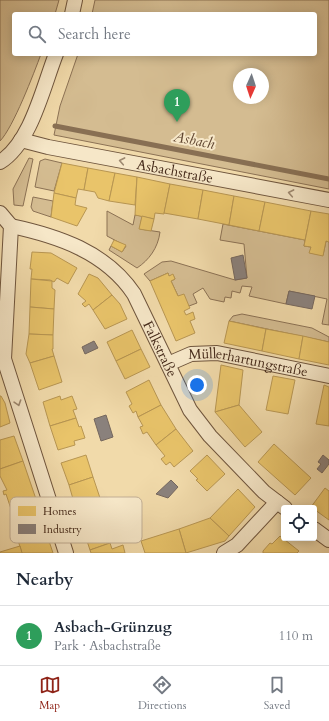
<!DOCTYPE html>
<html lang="en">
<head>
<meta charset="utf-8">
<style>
  :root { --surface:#fff; --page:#f6f6f7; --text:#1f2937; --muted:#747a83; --line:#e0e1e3; --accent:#8f2418 }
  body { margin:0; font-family:Cardo,serif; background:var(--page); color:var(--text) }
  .controls { position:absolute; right:12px; bottom:12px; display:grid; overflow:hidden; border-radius:4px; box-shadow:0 2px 10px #0003 }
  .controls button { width:36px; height:36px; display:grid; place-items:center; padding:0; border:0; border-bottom:1px solid var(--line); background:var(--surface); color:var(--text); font:20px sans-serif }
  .compass { position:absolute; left:233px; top:68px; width:36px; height:36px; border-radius:50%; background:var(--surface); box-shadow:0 2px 10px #0003; rotate:183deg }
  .you { position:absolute; left:197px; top:385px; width:14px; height:14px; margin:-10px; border:3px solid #fff; border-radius:50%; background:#1a73e8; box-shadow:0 0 0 6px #1a73e833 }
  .badge { display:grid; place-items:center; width:26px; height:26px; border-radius:50%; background:var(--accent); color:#fff; font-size:13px; font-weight:700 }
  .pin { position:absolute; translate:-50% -33px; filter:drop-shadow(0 1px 2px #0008) }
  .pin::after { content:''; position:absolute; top:21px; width:14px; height:12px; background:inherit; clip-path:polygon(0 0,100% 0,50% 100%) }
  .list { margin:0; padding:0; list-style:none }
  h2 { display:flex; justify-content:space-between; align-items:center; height:52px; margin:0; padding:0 16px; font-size:17px }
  h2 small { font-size:13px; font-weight:400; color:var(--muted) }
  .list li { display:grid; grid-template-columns:26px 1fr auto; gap:12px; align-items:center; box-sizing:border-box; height:60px; padding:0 16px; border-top:1px solid var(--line) }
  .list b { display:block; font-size:15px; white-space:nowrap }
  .list p { margin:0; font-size:13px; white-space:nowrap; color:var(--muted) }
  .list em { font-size:13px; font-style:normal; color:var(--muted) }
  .icon { flex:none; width:22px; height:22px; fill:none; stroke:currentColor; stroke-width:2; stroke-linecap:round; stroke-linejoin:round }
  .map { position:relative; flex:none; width:329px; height:553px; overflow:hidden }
  .search { position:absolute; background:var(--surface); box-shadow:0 2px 10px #0003; left:12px; right:12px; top:12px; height:44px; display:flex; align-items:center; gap:10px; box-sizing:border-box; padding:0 14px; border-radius:4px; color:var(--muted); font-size:15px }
  .sheet { height:112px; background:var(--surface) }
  nav { display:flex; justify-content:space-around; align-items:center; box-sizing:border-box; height:56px; border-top:1px solid var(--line); background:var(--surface); font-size:11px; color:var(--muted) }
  nav a { display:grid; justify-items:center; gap:2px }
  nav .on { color:var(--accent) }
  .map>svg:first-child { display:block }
</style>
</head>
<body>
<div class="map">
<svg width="329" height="553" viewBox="0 0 329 553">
  <rect width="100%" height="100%" fill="#f1daaa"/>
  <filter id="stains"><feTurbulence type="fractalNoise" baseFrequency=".005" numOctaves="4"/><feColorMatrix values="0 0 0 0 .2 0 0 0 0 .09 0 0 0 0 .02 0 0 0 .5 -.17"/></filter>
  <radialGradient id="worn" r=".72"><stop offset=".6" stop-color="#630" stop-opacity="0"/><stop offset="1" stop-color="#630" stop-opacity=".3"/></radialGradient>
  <g fill="#d4bc91" stroke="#8c7255" fill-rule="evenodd">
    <path d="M0,0h59l-4,14h-41v40h27c-7,19 -28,74 -41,87z"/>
    <path d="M95,0h234v189l-275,-54 6,-29 18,-52h237v-40h-223zM239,74h24v24h-24z"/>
    <path d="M29,158l4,1 -10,47 -9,-1 -1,-16z"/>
    <path d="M45,159l17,4 -8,28 -19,-4 5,-26z"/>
    <path d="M33,197l20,4 -2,16 -18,-6 -2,-4z"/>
    <path d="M107,211l26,14 2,-10 7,1 -2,13 20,3c-2,16 -11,28 -23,36l-28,-18 2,-4 11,6 4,-6 -19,-10z"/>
    <path d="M223,224l82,16 -1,6 7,1 -1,6 13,2 3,-14 3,1v83l-7,-1 5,-25 -38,-8 -3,13 -37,-8 3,-9 -10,-1 -2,7 -8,-2 -1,7 -6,-1 -1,5 -14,-3 -7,-11 -10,6 4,9 -8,3 -11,-10 -7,-15 4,-2 -2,-4 -4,1 -1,-3 -18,8 -6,-7 18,-12 9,-1 64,19 12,-2 -3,-34 -24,-4z"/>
    <path d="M242,314l70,14 17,9v5l-100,-21 4,-5z"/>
  </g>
  <g fill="#e9c46a" stroke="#b89652">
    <path d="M62,163l26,5 -4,22 -6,-1 -2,9 -22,-5z"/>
    <path d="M88,168l27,5 -6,28 -11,-3 -3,-6 -11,-2z"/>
    <path d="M115,173l22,4 -2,28 -26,-4z"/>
    <path d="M137,177l33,7 -6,30 -9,-1 -1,6 -19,-4z"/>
    <path d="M170,184l33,6 -5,29 -34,-6z"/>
    <path d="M203,190l31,6 -5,29 -31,-6z"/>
    <path d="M54,193l22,5 -1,7 12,3 -10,18 -26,-9z"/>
    <path d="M234,196l31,6 -6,29 -30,-6z"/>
    <path d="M265,202l46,9 -6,29 -46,-9z"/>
    <path d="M311,211l18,3v28l-3,-1 -3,15 -14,-3 2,-6 -7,-1z"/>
    <path d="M142,216l12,3 -3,12 -12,-2z"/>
    <path d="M114,240l12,5 -4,7 -11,-6z"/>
    <path d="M32,252l19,1 26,15 -9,16 -11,-6 -3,4 -4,-2 -19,-1 1,-10h-2z"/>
    <path d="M168,273l1,3 4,-2 2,5 -4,2 7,15 6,-2 5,12 1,2 -6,3 2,4 7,-3 2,7 -5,2 5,12 -19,8 -26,-60z"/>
    <path d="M89,274l9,4 14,17 -19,15 -4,-6 -4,3 -3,-3 4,-3 -8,-7z"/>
    <path d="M31,279l21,2v7l3,2 -1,19 -24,-2z"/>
    <path d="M112,295l8,9 7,15 -22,10 -12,-19z"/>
    <path d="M30,307l24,2 -1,26 -24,-1z"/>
    <path d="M229,321l37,8 -4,22 -38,-8z"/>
    <path d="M266,329l37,7 -4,23 -37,-8z"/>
    <path d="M132,330l9,19 -25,12 -9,-19z"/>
    <path d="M29,334l24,1v14h-1l2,7 -24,7 -4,-9z"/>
    <path d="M303,336l26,6v23l-30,-6z"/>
    <path d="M141,349l9,18 -25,12 -9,-18z"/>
    <path d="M54,356l8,26 -23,8 -9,-27z"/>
    <path d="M221,365l22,5 -4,35 -24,7z"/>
    <path d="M273,376l22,4 -7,34 -22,-4z"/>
    <path d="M149,380l12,25 -23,12 -2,-6 -3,2 -4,-7 3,-2 -6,-12z"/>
    <path d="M324,385l5,2v39l-13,-2z"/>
    <path d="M0,396h1l4,7 5,20 -10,4z"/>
    <path d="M60,396l1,4 11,-4 5,13 -4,1 3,8 -26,8 -7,-24z"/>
    <path d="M161,405l15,24 -20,16 -9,-13 -4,2 -3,-7 3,-1 -5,-9z"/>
    <path d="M239,405l23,27 -17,15 -30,-35z"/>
    <path d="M76,418l3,9 2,-1 4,12 -11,3 1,4 -17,5 -8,-24z"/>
    <path d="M176,429l17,22 -19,16 -4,-5 -4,3 -5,-6 4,-3 -9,-11z"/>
    <path d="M14,436l9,25 -23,8v-29z"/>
    <path d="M274,444l37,34 -16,17 -37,-33z"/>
    <path d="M86,455l7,22 -24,8 -8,-22z"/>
    <path d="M207,455l18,19 -18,17 -11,-11 2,-1 -8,-8z"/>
    <path d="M23,461l15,44 -1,2 -24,8 -7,-21 -2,1 -1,-4 4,-1 -7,-14v-7z"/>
    <path d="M93,477l7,21 -25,8 -6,-21z"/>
    <path d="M325,488l4,3v29l-18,-13z"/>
    <path d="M238,489l17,18 -26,29 -19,-18z"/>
    <path d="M107,518l6,15 -5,2 2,8 -20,7 -8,-24z"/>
    <path d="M210,518l19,18 -4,5 -39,12 -7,-24z"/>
    <path d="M44,526l9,27h-31l-6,-19z"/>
    <path d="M179,529l7,24h-41l-4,-12z"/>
    <path d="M280,536l19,15 -2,2h-34v-2l7,-8 2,1z"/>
    <path d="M110,543l2,6 11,-4 2,8h-34l-1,-3z"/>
    <path d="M20,546l2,7h-22v-1z"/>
  </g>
  <g fill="#8a817c" stroke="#75675e">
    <path d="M243,255l4,23 -12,2 -4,-22z"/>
    <path d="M289,291l26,5 -3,13 -26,-5z"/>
    <path d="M94,341l4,7 -13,6 -3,-7z"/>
    <path d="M106,415l7,22 -12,4 -7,-22z"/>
    <path d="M323,455l6,5v4l-7,9 -5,-4 4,-5 -3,-2z"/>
    <path d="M171,480l7,7 -10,11 -12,-4z"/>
  </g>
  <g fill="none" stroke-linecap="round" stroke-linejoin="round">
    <path stroke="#886f53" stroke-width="5" d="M55,126l274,53"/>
    <defs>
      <g id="minor">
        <path d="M72,14l3,-14"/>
        <path id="s1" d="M21,140l27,7 281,53"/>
        <path d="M0,162c31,-19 43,-75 56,-108"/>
        <path d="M0,213l11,13 -7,133 62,194"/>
        <path id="s2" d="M11,226c47,10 95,26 123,68l56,116 20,26 54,56 21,16"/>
        <path id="s3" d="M168,364l23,-10 26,-1 112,23"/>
        <path d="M314,529l15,11"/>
        <path d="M224,553l13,-8 40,-43"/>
      </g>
    </defs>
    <use href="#minor" stroke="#6f553d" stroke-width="16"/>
    <use href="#minor" stroke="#f6e7c8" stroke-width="14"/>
  </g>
  <defs><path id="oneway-chevron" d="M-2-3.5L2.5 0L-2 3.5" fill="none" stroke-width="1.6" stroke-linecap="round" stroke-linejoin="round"/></defs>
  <g stroke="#9d8870">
    <use href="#oneway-chevron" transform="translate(122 161) rotate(-169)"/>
    <use href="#oneway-chevron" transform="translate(291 193) rotate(-169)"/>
    <use href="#oneway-chevron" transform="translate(18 403) rotate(72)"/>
  </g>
  <g text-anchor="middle" stroke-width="4" stroke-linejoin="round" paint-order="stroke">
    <g font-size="14" fill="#442919" stroke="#f6e7c8">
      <text dy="5" stroke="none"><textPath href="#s1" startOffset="157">Asbachstraße</textPath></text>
      <text dy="5" stroke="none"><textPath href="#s2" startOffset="205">Falkstraße</textPath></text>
      <text dy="5" stroke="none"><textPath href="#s3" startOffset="83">Müllerhartungstraße</textPath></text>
    </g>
    <g font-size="15" font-style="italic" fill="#604631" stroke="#f6e7c8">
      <text transform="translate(194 140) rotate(11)" y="5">Asbach</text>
    </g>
  </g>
  <rect x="10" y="497" width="132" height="46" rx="6" fill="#f6e7c8" stroke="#c1ae94" stroke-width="1"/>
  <rect x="18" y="506" width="18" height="10" fill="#e9c46a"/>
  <rect x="18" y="524" width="18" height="10" fill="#8a817c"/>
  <g font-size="11" fill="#442919">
    <text x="43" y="515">Homes</text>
    <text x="43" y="533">Industry</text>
  </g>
  <rect width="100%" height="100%" filter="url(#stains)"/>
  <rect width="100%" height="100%" fill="url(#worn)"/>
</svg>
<div class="controls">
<button><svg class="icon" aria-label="locate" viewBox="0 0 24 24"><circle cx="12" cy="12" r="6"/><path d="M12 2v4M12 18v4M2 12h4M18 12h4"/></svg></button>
</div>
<svg class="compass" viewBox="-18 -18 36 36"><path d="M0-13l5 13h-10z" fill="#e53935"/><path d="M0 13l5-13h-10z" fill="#747a83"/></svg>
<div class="you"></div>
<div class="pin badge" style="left:177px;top:122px;background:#2e9e5b">1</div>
<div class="search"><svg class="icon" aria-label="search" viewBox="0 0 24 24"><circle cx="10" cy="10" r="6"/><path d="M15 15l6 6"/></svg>Search here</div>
</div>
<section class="sheet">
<h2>Nearby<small></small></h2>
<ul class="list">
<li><span class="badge" style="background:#2e9e5b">1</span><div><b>Asbach-Grünzug</b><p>Park · Asbachstraße</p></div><em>110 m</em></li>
</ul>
</section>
<nav>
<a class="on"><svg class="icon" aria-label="map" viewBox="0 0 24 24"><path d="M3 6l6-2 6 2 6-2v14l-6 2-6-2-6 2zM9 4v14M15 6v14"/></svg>Map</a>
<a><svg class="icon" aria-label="directions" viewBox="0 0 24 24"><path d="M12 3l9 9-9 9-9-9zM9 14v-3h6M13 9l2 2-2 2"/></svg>Directions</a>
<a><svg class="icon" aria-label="saved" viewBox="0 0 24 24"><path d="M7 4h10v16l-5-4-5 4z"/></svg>Saved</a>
</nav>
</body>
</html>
